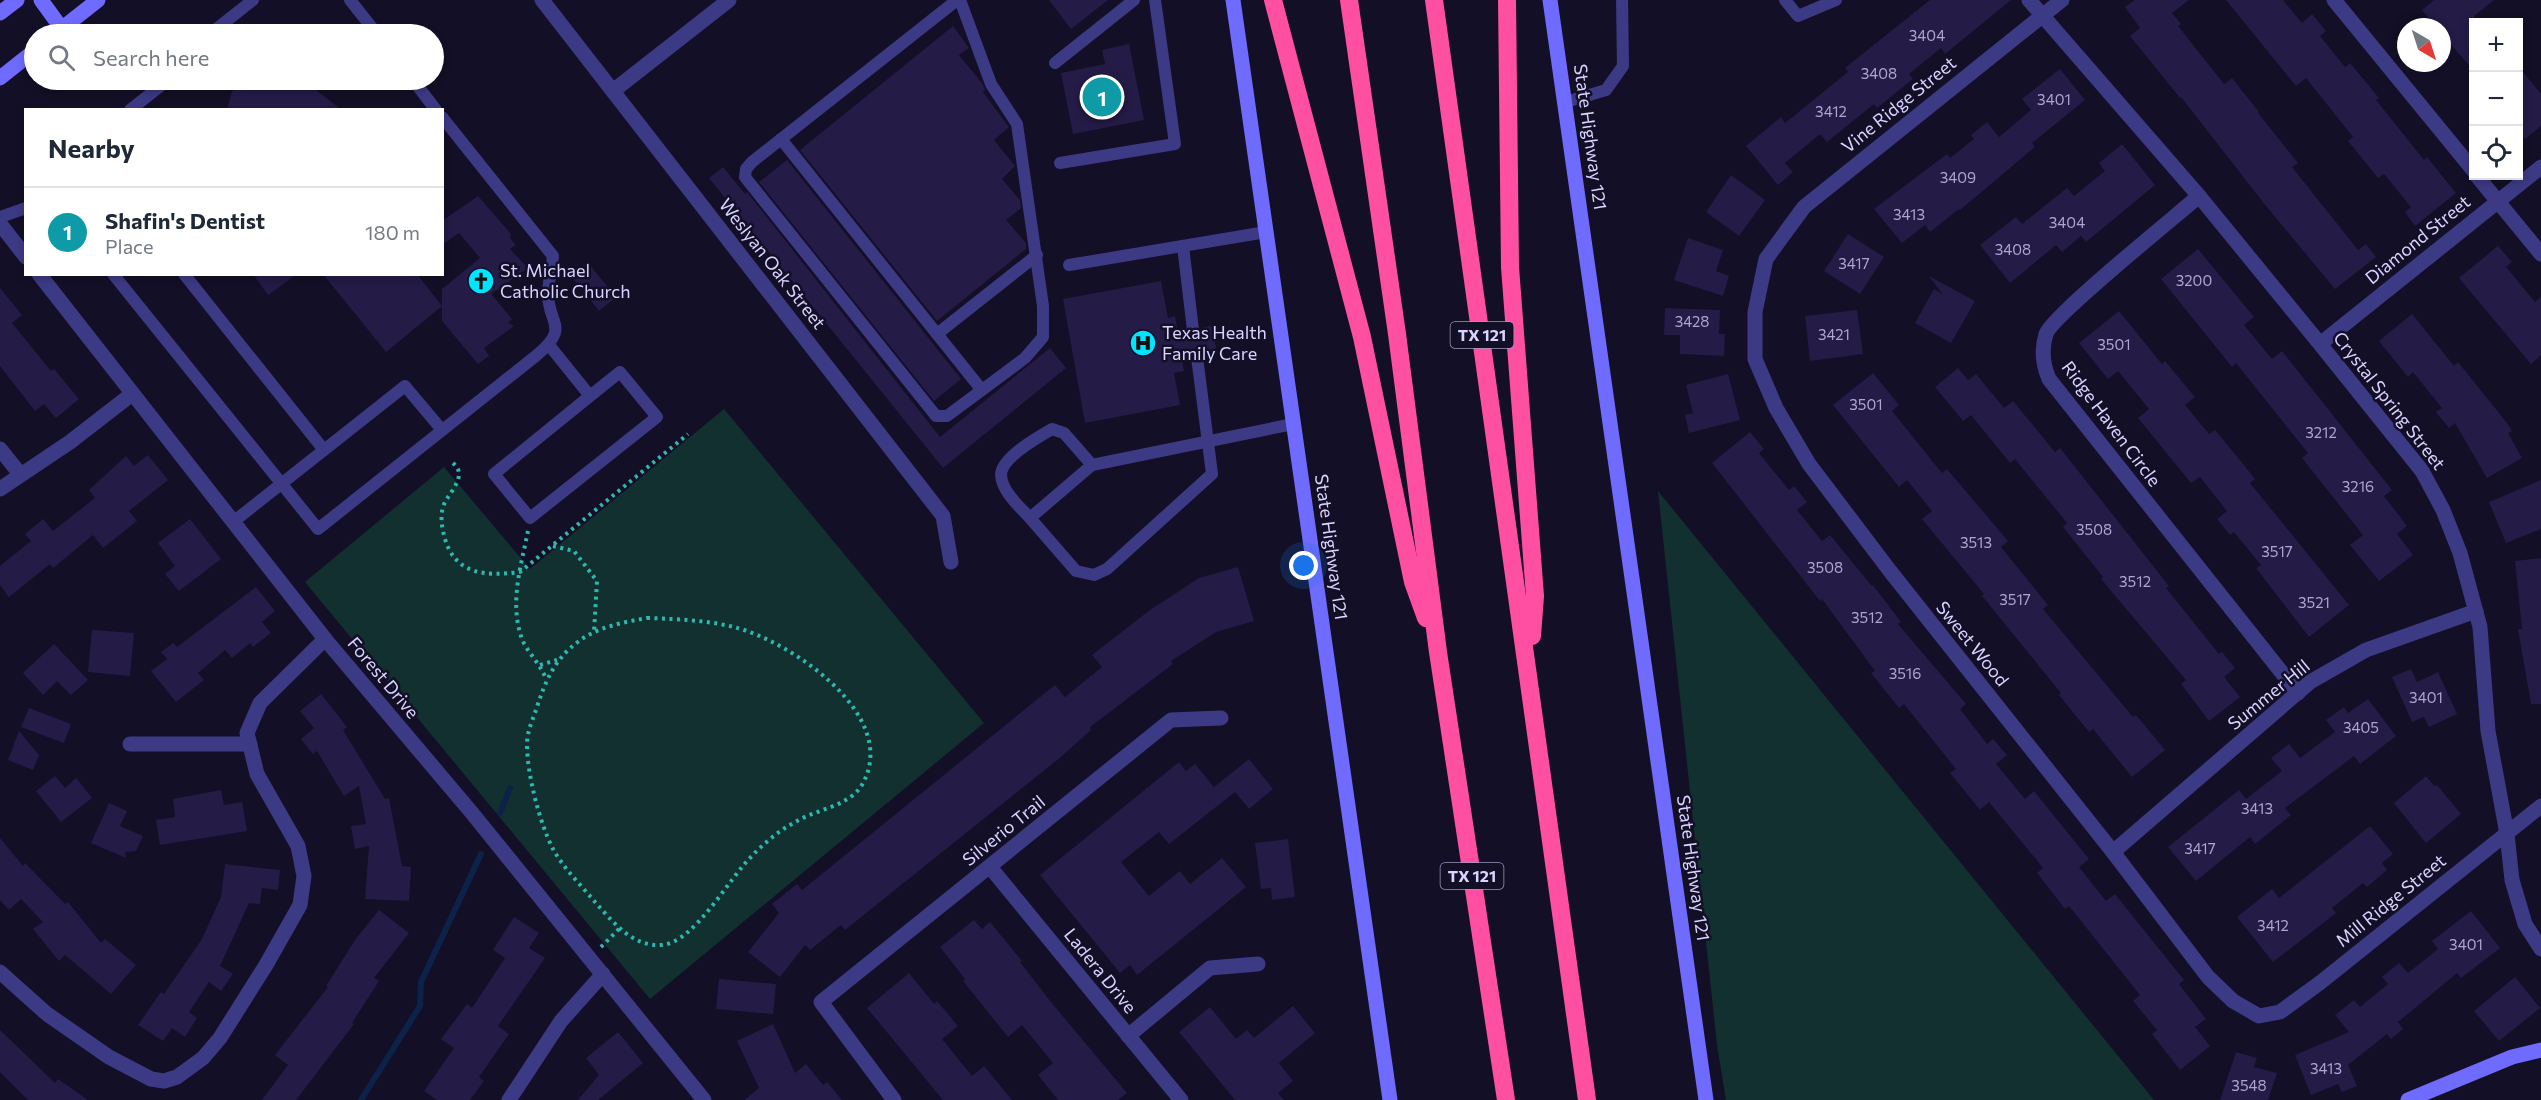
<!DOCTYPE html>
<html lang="en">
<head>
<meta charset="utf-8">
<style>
  :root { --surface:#fff; --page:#f2f2f3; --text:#1f2937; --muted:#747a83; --line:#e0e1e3; --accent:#0b8043 }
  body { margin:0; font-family:Commissioner,sans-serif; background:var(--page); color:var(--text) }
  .controls { position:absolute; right:18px; top:18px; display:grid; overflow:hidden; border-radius:0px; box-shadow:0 3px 9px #0003 }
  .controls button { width:54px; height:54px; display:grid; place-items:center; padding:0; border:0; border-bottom:2px solid var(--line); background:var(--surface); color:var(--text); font:30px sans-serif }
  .compass { position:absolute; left:2397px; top:18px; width:54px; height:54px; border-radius:50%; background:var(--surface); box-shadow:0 3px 9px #0003; rotate:141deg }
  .you { position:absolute; left:1304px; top:566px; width:21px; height:21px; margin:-15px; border:4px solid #fff; border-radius:50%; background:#1a73e8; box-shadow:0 0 0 9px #1a73e833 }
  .badge { display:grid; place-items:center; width:39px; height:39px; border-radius:50%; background:var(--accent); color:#fff; font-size:20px; font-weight:700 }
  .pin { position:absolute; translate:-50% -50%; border:3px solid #fff; box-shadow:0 2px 6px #0006 }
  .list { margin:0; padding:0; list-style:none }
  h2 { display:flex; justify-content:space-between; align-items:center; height:78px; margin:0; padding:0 24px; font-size:26px }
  h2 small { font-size:20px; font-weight:400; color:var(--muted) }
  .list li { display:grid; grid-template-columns:39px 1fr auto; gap:18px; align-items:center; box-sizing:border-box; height:90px; padding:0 24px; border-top:2px solid var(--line) }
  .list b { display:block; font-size:22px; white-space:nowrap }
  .list p { margin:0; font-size:20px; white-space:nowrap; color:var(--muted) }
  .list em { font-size:20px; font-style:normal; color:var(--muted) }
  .icon { flex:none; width:33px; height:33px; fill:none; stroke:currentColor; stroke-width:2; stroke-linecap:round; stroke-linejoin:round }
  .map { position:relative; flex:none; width:2541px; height:1100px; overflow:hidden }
  .search { position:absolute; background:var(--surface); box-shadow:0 3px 9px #0003; left:24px; top:24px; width:420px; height:66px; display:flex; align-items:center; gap:15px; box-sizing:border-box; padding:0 21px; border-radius:33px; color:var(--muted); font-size:22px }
  .panel { position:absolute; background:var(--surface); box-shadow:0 3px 9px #0003; left:24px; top:108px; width:420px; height:168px; border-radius:0px }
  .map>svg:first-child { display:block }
</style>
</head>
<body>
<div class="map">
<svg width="2541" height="1100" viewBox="0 0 2541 1100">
  <rect width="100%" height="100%" fill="#130f26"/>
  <g fill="#12302f">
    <path d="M724,409l260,314 -334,276 -345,-417 139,-115 86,102z"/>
    <path d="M1658,491l496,609h-428l-9,-55z"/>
  </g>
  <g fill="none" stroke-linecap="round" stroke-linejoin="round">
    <g stroke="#0c2248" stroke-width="6">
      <path d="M500,813l10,-25"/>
      <path d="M361,1100l59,-94 1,-24 60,-128"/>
    </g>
  </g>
  <g fill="#241b47">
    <path d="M1049,0h59l-37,29z"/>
    <path d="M1930,0h81l-66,54 -4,-6 -32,26 4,5 -36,29 -3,-4 -47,38 -7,-8 -35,29 8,9 -15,13 -32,-39 35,-29 4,6 63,-51 -3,-4z"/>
    <path d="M2135,0h54l-17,13 9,11 -3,2 46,58 8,-6 27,34 -1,1 40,50 -6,4 66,83 8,-6 10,13 -41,32 -69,-83 -85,-109 -1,1 -50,-62 10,-8 -15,-21z"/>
    <path d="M2226,0h57l19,23 10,-9 14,17 -6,5 25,31 5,-4 29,35 -3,2 48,60 3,-3 29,36 -41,33 -10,-14 6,-5 -27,-33 -6,4 -30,-37 5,-4 -47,-59 -10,8z"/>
    <path d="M2434,0h60l-20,16v55l-32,-37v-7h-6l-14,-17z"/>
    <path d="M953,26l16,22 -10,7 23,28 3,7 -2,2 26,35 -15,13 21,26 -13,13 18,21 1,8 -15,12 20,23v6l-89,72 -137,-171z"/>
    <path d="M1129,44l15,76 -71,14 -12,-61 44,-9 -3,-14z"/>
    <path d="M2518,66l23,28v32l-16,13 -7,-8z"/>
    <path d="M2060,69l25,31 -53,43 3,4 -75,63 -1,-1 -29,23 -5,-7 -23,18 -28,-34 73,-55 3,4 24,-19 -3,-4 16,-13 12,15 32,-27 -9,-11z"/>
    <path d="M262,80h41l39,30h-115l5,-19z"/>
    <path d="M2122,144l33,41 -69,57 -5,-6 -19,16 -6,-7 -46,38 -30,-38 36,-28 6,7 45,-36 7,8 31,-25 -6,-8z"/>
    <path d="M787,160l174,219 -27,22 -175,-219z"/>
    <path d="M723,167l22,27 2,-2 193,245 110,-89 16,20 -123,100 -234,-290z"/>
    <path d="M1731,175l34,25 -26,36 -33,-24z"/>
    <path d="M478,196l33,38 -1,4 6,7 -6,4 18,19 -37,26 21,25 -4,4 6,3 -30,22 5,8 -11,8 -36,-43v-32l38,-31 -21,-25 -17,12v-24z"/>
    <path d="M1848,234l36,23 -24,37 -36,-23z"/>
    <path d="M1688,238l35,12 -7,21 13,5 -6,20 -49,-16z"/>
    <path d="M2498,246l14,16 -6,5 29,35 6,-5v58l-10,9 -72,-86z"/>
    <path d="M2198,249l56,68 -10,8 28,34 10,-8 110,139 -8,6 23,30 -10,8 16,21 -34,26 -29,-36 13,-10 -61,-77 6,-5 -72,-90 -4,4 -71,-88z"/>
    <path d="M588,263l28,34 -17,14 -27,-34z"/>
    <path d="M253,274h44l-29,21z"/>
    <path d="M323,274h94l25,32 -56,46z"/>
    <path d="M1929,276l46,25 -24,42 -36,-20 19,-34 9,6z"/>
    <path d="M1161,281l7,37 7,-2 3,16 7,-1 4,6 6,1 5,-4 1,-6 11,-2 5,27 -12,2 -4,-5 -6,-1 -5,4 -1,5 -7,2 2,11 -10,2 6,32 -95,18 -22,-124z"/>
    <path d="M0,288l22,27 -10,8 39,48 3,-2 25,30 -23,19 -12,-14 -9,7 -35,-45z"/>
    <path d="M1665,308l55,2 -1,24h6l-1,22 -44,-2v-19h-16z"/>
    <path d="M1857,310l6,44 -53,7 -5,-45z"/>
    <path d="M2119,311l43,53 3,-3 30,36 -10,8 24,29 6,-4 29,35 11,14 -5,4 99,122 -40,32 -53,-69 5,-3 -27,-33 -4,3 -13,-16 10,-8 -27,-34 -9,6 -53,-65 11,-9 -31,-38 -10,8 -29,-36z"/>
    <path d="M2412,314l42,52 4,-4 49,61 5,8 -4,2 14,25 -35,20 -32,-55 -6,5 -13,-16 6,-4 -29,-36 -5,5 -29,-36z"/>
    <path d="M1958,368l10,12 8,-6 28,34 9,-7 42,51 5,-4 109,138 -3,2 53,66 3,-2 13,16 -11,9 16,20 -31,24 -28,-37 5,-4 -85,-101 2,-2 -40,-50 4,-4 -52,-64 -5,4 -39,-48 -8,6 -28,-34z"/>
    <path d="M1873,373l26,32 -7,6 50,62 5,-4 61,72 -7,6 47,58 -5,4 90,108 3,-2 29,35 -33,27 -39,-48 -4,3 -30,-37 2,-2 -79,-97 2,-2 -62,-75 10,-8 -25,-31 -8,7 -66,-82z"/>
    <path d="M1728,374l12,46 -51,13 -4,-18 8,-2 -7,-28z"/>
    <path d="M1750,432l14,17 -5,4 30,37 5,-4 13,16 -10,8 25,31 8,-6 42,51 1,-1 28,37 -3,2 68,80 -6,5 27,35 6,-5 14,16 -11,9 29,35 9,-8 55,68 -10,8 27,34 9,-7 69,86 -5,4 27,35 -11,8 15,19 -30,24 -28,-36 5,-4 -24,-29 7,-6 -71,-89 -4,3 -28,-36 6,-5 -54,-66 -9,8 -30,-37 6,-4 -52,-65 -5,4 -28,-35 4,-2 -53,-72 -2,2 -108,-138z"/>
    <path d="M148,455l20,25 -39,31 8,10 -34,27 -10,-13 -40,33 -3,-4 -41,33 -9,-12v-19l31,-25 -6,-7 18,-15 10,12 42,-33 -6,-8 37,-34 8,10z"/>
    <path d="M2541,480v49l-35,14 -17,-41z"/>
    <path d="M190,519l31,40 -42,32 -14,-17 10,-8 -17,-23z"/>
    <path d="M2541,558v146h-10l-13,-75h4l-7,-68z"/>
    <path d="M1238,567l16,54 -38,11 -45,29 2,3 -83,63 1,3 -29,26 -217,174 -4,-5 -31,25 -5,-5 -25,32 -32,-25 31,-39 -7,-9 25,-20 5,6 253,-205 10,12 37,-30 -10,-12 58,-45 49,-32z"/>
    <path d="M256,587l19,24 -13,11 9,11 -18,14 -3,-4 -18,15 -7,-8 -27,23 6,7 -28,22 -25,-31 16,-12 -6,-7 12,-9 4,4z"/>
    <path d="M92,630l42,3 -4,43 -42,-4z"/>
    <path d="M54,644l34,36 -17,15 -14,-14 -14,14 -20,-22z"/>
    <path d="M2411,669l6,13 21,-10 19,42 -28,13 -5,-10 -12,5 -20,-45z"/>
    <path d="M321,694l26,33 -4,3 42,69 4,-1 13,68 9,1 -2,34 -44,-2 4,-53 -14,3 -4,-23 15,-2 -7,-38 -15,10 -27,-45 -4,3 -12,-15 13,-11 -14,-17z"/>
    <path d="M2368,699l28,37 -36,28 -6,-8 -69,52 6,7 -36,29 -5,-7 -54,44 -28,-34 71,-57 7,9 36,-28 -11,-13 18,-14 11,14 35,-26 -9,-12 18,-13 4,6z"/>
    <path d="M29,708l42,16 -7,19 -43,-16z"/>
    <path d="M19,731l20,24 -6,15 -25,-10z"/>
    <path d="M1249,759l24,30 -24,20 -14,-17 -66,52 -10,-12 -38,30 28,34 31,-25 10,13 32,-26 24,29 -109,88 -7,-10 -10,8 -80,-98 139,-113 7,9 9,-7 19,23z"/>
    <path d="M55,776l10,12 11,-10 16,20 -31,24 -25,-31z"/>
    <path d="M2426,776l8,10 3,-1 24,29 -35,29 -32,-40z"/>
    <path d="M221,790l3,15 18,-3 5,29 -87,14 -4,-25 19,-3 -2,-18z"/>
    <path d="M109,803l18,8 -7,15 23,10 -7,15 -11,1 1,6 -35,-15z"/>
    <path d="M2370,826l23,28 -11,9 5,7 -20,17 -4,-4 -31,25 4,5 -63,49 -36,-45 35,-28 7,9z"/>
    <path d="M0,838l23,28 2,-3 40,41 3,-2 33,41 4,-4 31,26 -25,29 -46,-39 -6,6 -26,-32 10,-7 -22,-23 -12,11 -9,-10z"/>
    <path d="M1288,839l7,58 -23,3 -1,-12 -10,1 -6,-46z"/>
    <path d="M225,864l55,6 -2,20 -16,-2 -2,16 -11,-1 -29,63 13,8 -12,17 -12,-9 -20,30 8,6 -12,19 -13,-9 -9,13 -25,-16 23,-33 3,2 38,-55 19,-42z"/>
    <path d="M379,910l30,23 -35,45 5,3 -27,42 2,1 -58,76h-34l26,-35 -13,-10 53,-68 -2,-1 29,-46z"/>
    <path d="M2471,911l29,37 -39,30 -4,-5 -59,49 5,7 -12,10 -4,-5 -39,31 9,21 -15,6 -4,-8 -27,11 -16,-40 54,-23 -14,-17 19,-15 6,7 28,-23 -6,-7 17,-14 9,10 30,-24 -6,-8z"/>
    <path d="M514,917l25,16 -10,15 16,10 -47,68 11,8 -30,43 5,4 -14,19h-33l-13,-9 30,-43 -13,-9 26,-35 5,4 33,-50 -12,-8z"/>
    <path d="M974,920l8,9 8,-7 32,39 -2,1 31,40 76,91 -9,7h-60l-20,-25 15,-12 -31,-38 -14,12 -45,-56 2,-2 -25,-32z"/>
    <path d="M909,973l25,31 3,-3 21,25 -16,13 30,37 12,-10 28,34h-69l-76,-92z"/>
    <path d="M2515,977l25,31 -41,33 -25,-30z"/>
    <path d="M719,979l57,5 -3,30 -57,-5z"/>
    <path d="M1293,1006l22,27 -36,30 14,18 -15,12 6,7h-49l-56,-68 31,-25 26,32 11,-9 7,8z"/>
    <path d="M773,1024l22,49 11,-9 17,21 4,-3 15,18h-98l15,-12 -22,-47z"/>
    <path d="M0,1030l55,53 3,-4 30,21h-60l-28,-28z"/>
    <path d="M618,1032l25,31 -45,37h-20l21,-25 -13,-17z"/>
    <path d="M2236,1052l21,6 -3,9 23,6 -9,27h-48z"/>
  </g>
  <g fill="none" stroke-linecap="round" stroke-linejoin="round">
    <g stroke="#2fb8b0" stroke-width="4" stroke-dasharray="3 4.5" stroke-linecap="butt">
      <path d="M453,463c3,3 6,6 6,11 0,11 -13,23 -16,33 -3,11 -1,21 2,32 11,37 43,37 75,33l168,-138"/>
      <path d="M528,531c-7,35 -19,72 -6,108 5,13 18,24 24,40"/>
      <path d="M553,546l21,5 23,30 -3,51"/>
      <path d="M647,618c29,1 58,2 87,9 56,14 166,88 129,156 -12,23 -46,26 -66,38 -17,9 -32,21 -45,35 -23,22 -57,86 -90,89 -30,2 -49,-23 -67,-43 -14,-17 -31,-33 -42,-53 -13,-25 -26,-75 -26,-104 0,-13 5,-24 9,-35 9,-28 18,-51 43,-69 19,-14 45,-19 68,-23z"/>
      <path d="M540,665l17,-5"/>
      <path d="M601,947l18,-18"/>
    </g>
    <g stroke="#3d3a85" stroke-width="12">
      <path d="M350,0l27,34"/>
      <path d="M957,0l-205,162 -6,7 -1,8 191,239h11l78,-58 18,-21v-31l-26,-182 -26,-40 -31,-84"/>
      <path d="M1785,0l13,16 38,-16"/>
      <path d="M210,34l43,-34"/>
      <path d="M1055,63l79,-63"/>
      <path d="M413,80l23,30"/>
      <path d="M1566,102l40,-12 17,-24 -1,-66"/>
      <path d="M130,110l38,-30"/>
      <path d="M781,139l200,250"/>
      <path d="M1060,163l115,-19 -20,-144"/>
      <path d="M0,217l26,-9"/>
      <path d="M1183,246l10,84"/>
      <path d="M1069,265l197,-33"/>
      <path d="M113,274l205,255 219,-174c33,-28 12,-30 11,-60 0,-13 4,-26 5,-39l-111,-139"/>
      <path d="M184,274l140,176"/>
      <path d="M937,334l100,-79"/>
      <path d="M549,345l41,51 30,-24 37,45 -127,101 -36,-44 96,-78"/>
      <path d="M1197,357l15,117 -105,95 -13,6 -18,-4 -46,-53 62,-53 201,-41"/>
      <path d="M1030,518c-10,-11 -28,-26 -29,-43 0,-17 37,-38 51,-46l12,4 28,32"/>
      <path d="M233,522l172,-136 37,44"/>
    </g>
    <g stroke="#3d3a85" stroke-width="15">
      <path d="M542,0l401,516 8,46"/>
      <path d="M2029,0l170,196 121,148 102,127 21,39 17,43 20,74 8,104 19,103 5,46 13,44 16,25"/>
      <path d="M2062,0l-258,207 -38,52 -11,53v47l21,49 33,56 81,107 223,281 95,125 25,24 26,15 21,-4 41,-30 220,-176"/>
      <path d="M2334,0l140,171"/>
      <path d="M613,91l116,-91"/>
      <path d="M2477,176l64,78"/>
      <path d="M2199,196c-23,20 -147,120 -153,138 -5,16 -3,31 3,45l249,314"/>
      <path d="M0,224l26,33"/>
      <path d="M39,274l286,365 147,174 232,287"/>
      <path d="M2320,344l221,-177"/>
      <path d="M0,449l20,25"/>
      <path d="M0,489l70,-47 62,-48"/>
      <path d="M130,744h120"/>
      <path d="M2113,852l197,-170 56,-32 110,-39"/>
      <path d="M990,867l191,233"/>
      <path d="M0,972l47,42 62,43 42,22 13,2 13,-4 26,-19 17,-20 46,-73 34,-60 4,-29 -6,-30 -41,-72 -10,-41 13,-30 65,-64"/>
      <path d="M1128,1036l82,-68 48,-4"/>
      <path d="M509,1100l52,-79 42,-47"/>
      <path d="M894,1100l-73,-98 350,-282 50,-2"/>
    </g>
    <g stroke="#6f6bff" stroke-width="15">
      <path d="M41,0l21,29"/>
      <path d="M1233,0l157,1100"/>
      <path d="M1550,0l156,1100"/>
      <path d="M0,13l17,-13"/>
      <path d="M55,34l43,-34"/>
      <path d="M0,78l34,-27"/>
      <path d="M2408,1100l104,-43 29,-7"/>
    </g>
    <g stroke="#ff4fa3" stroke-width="18">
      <path d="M1273,0l89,337 51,245 13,36"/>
      <path d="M1349,0l48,334 41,318 68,448"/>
      <path d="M1434,0l153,1100"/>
      <path d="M1507,0l3,267 25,329 -3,40"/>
    </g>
  </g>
  <defs>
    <symbol id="church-disc" viewBox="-11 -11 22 22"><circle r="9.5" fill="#00e5ff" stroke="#130f26"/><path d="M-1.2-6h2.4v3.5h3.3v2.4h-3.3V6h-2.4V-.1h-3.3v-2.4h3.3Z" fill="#111"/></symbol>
    <symbol id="hospital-disc" viewBox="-11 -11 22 22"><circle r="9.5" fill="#00e5ff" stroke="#130f26"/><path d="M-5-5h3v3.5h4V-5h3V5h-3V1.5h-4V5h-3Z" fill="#111"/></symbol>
  </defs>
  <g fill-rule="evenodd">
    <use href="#church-disc" x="466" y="266" width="30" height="30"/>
    <use href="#hospital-disc" x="1128" y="328" width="30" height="30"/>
  </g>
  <g text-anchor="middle" stroke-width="5" stroke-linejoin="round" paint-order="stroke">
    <g font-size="15" fill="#aca6d1">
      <text x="1927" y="41">3404</text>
      <text x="1879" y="79">3408</text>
      <text x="2054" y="105">3401</text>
      <text x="1831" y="117">3412</text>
      <text x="1958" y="183">3409</text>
      <text x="1909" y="220">3413</text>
      <text x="2067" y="228">3404</text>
      <text x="2013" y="255">3408</text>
      <text x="1854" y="269">3417</text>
      <text x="2194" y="286">3200</text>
      <text x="1692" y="327">3428</text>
      <text x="1834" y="340">3421</text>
      <text x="2114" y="350">3501</text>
      <text x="1866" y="410">3501</text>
      <text x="2321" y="438">3212</text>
      <text x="2358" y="492">3216</text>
      <text x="2094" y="535">3508</text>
      <text x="1976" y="548">3513</text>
      <text x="2277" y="557">3517</text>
      <text x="1825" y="573">3508</text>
      <text x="2135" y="587">3512</text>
      <text x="2015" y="605">3517</text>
      <text x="2314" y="608">3521</text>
      <text x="1867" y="623">3512</text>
      <text x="1905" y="679">3516</text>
      <text x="2426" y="703">3401</text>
      <text x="2361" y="733">3405</text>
      <text x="2257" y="814">3413</text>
      <text x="2200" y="854">3417</text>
      <text x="2273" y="931">3412</text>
      <text x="2466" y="950">3401</text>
      <text x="2326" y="1074">3413</text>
      <text x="2249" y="1091">3548</text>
    </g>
    <g fill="#130f26" stroke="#9e99be" stroke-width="1.5">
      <rect x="1450.5" y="322" width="63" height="26" rx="4.5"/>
      <rect x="1440.5" y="863" width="63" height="26" rx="4.5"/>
    </g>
    <g font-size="16" font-weight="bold" fill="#d9d4ff">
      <text x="1482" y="341">TX 121</text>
      <text x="1472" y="882">TX 121</text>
    </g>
    <g font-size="18" fill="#d9d4ff" stroke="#130f26">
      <text transform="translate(1899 105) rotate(-39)" y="6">Vine Ridge Street</text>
      <text transform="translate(1590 137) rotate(82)" y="6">State Highway 121</text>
      <text transform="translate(2418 240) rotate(-39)" y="6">Diamond Street</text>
      <text transform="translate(772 264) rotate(52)" y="6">Weslyan Oak Street</text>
      <text transform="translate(2389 401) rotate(52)" y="6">Crystal Spring Street</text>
      <text transform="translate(2111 424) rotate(53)" y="6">Ridge Haven Circle</text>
      <text transform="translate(1331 547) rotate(82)" y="6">State Highway 121</text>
      <text transform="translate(1972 644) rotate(51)" y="6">Sweet Wood</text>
      <text transform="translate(383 678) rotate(50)" y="6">Forest Drive</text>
      <text transform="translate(2269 695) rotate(-39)" y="6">Summer Hill</text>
      <text transform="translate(1004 831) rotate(-39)" y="6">Silverio Trail</text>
      <text transform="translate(1693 868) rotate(82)" y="6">State Highway 121</text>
      <text transform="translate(2391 901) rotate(-39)" y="6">Mill Ridge Street</text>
      <text transform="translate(1100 971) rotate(51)" y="6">Ladera Drive</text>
    </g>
    <g font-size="18" fill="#d9d4ff" stroke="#130f26" text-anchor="start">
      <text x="500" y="277">St. Michael<tspan x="500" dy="21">Catholic Church</tspan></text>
      <text x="1162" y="339">Texas Health<tspan x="1162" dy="21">Family Care</tspan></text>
    </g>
  </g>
</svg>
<div class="controls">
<button>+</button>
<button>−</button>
<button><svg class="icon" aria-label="locate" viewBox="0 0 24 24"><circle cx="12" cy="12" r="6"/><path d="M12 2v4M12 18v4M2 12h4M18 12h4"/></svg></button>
</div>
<svg class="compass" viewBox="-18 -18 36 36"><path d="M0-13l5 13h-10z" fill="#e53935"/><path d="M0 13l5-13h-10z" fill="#747a83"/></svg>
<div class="you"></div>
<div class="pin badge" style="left:1102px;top:97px;background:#0f9aa8">1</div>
<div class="search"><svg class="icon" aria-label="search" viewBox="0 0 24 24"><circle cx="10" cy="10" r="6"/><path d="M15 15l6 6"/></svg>Search here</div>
<section class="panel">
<h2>Nearby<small></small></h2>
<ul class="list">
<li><span class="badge" style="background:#0f9aa8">1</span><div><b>Shafin's Dentist</b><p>Place</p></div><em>180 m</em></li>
</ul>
</section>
</div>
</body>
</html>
